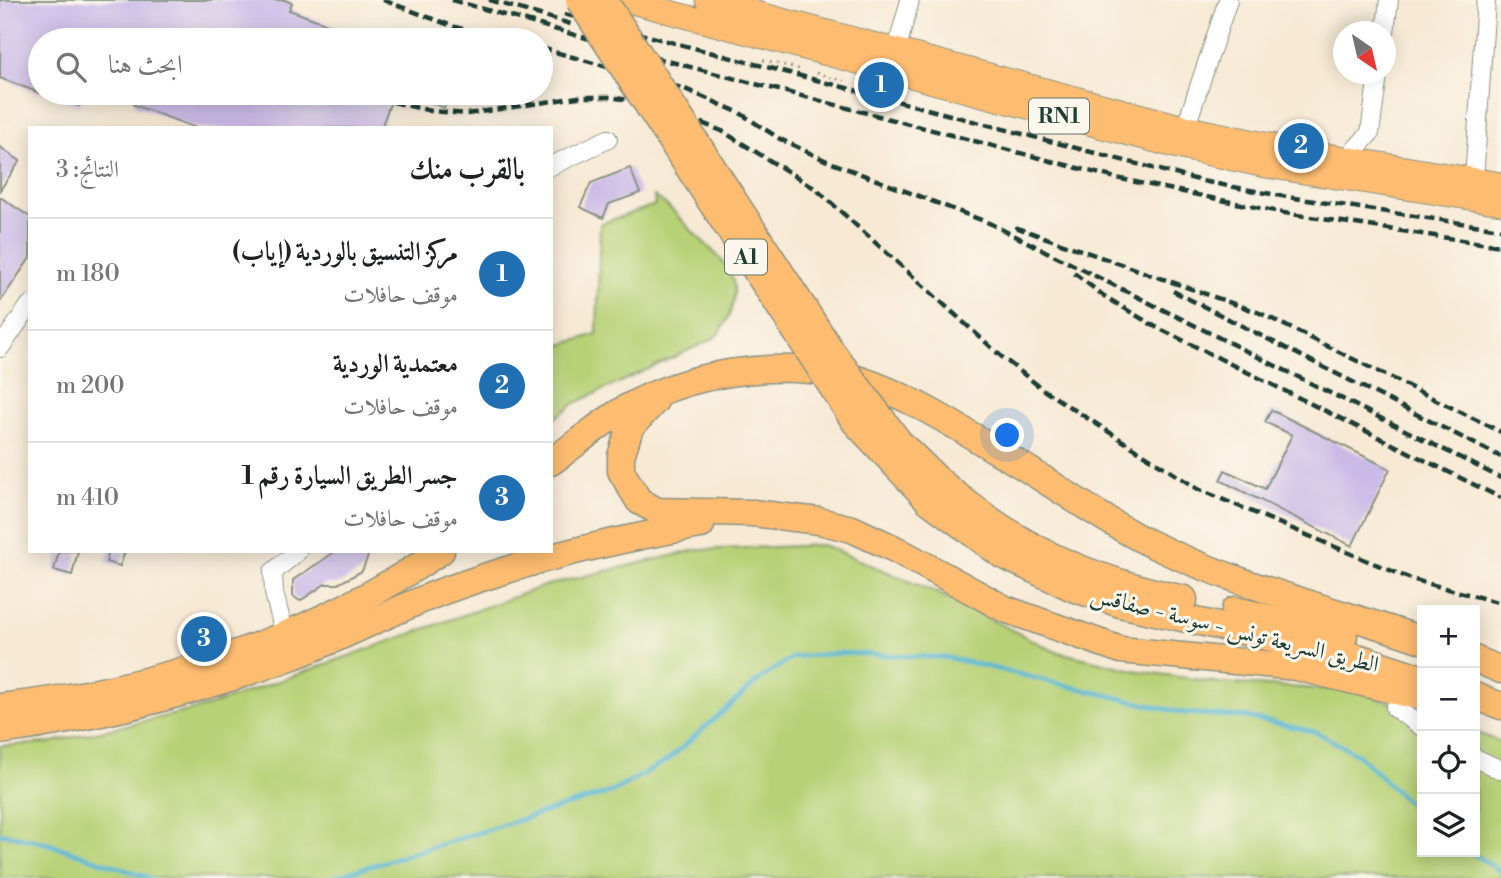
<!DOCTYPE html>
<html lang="ar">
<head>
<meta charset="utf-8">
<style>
  :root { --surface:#fff; --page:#f6f6f6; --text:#202124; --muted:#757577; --line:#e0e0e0; --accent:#1f6fb2 }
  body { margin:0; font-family:"Libre Bodoni",Amiri,serif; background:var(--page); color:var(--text); direction:rtl }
  .controls { position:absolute; right:21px; bottom:21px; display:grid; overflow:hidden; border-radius:0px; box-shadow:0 4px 18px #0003 }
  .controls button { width:63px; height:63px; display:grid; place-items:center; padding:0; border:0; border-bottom:2px solid var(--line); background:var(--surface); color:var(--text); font:35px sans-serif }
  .compass { position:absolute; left:1333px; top:21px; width:63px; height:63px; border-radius:50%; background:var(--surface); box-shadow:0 4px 18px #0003; rotate:146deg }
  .you { position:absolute; left:1008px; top:436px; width:24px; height:24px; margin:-18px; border:5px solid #fff; border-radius:50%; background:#1a73e8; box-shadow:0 0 0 10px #1a73e833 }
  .badge { display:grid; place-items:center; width:46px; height:46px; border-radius:50%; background:var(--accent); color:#fff; font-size:23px; font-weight:700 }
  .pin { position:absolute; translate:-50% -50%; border:4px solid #fff; box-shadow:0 2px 7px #0006 }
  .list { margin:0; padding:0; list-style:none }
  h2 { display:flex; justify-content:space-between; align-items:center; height:91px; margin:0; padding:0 28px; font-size:30px }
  h2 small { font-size:23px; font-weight:400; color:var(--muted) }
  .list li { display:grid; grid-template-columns:46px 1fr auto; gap:21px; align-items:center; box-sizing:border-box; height:112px; padding:0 28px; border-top:2px solid var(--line) }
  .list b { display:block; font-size:26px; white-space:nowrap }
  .list p { margin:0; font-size:23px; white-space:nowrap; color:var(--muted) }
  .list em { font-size:23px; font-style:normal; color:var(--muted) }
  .icon { flex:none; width:38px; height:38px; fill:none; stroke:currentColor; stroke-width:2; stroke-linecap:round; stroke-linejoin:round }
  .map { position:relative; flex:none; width:1501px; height:878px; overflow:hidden; direction:ltr }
  .search { position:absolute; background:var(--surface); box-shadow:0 4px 18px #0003; left:28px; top:28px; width:525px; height:77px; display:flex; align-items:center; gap:18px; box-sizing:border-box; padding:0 24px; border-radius:38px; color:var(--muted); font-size:26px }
  .panel { position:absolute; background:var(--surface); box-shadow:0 4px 18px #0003; left:28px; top:126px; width:525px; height:427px; border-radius:0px; direction:rtl }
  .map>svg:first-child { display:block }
</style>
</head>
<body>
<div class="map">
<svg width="1501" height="878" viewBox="0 0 1501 878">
  <rect width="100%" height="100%" fill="#fbf7ec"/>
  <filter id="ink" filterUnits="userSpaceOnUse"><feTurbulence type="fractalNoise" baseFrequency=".0143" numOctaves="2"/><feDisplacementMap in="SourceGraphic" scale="14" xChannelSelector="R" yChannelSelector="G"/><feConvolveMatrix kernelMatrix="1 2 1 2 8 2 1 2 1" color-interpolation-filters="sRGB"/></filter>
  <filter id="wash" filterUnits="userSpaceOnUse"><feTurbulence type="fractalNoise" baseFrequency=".00686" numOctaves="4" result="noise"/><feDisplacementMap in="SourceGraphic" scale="28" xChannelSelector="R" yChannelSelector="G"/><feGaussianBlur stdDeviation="1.57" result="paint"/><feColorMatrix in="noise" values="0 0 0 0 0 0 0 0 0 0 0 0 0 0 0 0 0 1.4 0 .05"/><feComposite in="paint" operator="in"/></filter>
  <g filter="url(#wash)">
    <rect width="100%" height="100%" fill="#f7e9d4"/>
    <g fill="#b7d176" stroke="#6b8755" stroke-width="2">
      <path d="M654,196c16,10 27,23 40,37 11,11 26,23 34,36 14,22 2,54 -15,70l-138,64 -24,18v-73l46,-14 3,-110 55,-19z"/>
      <path d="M823,545l119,50 112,56 79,19 87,13 137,8 65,23v138h53v-120l26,10v136h-1501v-132l48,-3 158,-36 341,-122 149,-35z"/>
    </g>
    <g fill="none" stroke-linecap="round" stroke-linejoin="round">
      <g stroke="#55b6d4" stroke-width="4.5">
        <path d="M0,833l46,10 104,35"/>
        <path d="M1471,852l30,20"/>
        <path d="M331,878l283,-87 54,-31 92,-81 33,-22 48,-4 109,5 233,55 62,4 71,15 41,22 65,62"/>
      </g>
    </g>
    <g id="blocks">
      <g fill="#cabae8">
        <path d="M0,0h285l7,3 -3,7 80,29 -329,1v53l-40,-15z"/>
        <path d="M45,93h39l-5,13z"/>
        <path d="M139,93h255l-13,35h-185l-62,-23z"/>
        <path d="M408,93h42l-6,15z"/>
        <path d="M0,147l20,14 -20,29z"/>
        <path d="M630,168l10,25 -31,11 -6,14 -23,-11 11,-24z"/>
        <path d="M0,197l30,20v41l-30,44z"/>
        <path d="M1271,410l119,59 -38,77 -132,-66 5,-10 40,19 27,-54 -27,-13z"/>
        <path d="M59,551h19l-6,24 -18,-5z"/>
        <path d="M109,551h16l-5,15 -14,-4z"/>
        <path d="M336,551h34l-8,20 -24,13h-13l-25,17 -7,-5v-16z"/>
      </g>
    </g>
  </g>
  <g filter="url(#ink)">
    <use href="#blocks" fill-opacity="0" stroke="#8b9384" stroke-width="2"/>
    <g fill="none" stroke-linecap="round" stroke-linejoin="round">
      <defs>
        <g id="minor">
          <path d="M1385,32l4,-32"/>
          <path d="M896,52l14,-52"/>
          <path d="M1182,138l46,-138"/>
          <path d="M1348,157l22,-24 8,-59"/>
          <path d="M551,166l57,-27"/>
          <path d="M1474,180l12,-180"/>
          <path d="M0,348l30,-43"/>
          <path d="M287,644l-13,-51 -1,-21 25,-21"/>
          <path d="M1395,708l27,19"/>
          <path d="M1475,758l26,12"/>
        </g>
        <g id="major">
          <path d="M624,0l558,148 84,18 235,37"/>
          <path d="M707,0l477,127 100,21 217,36"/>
        </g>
        <g id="highway">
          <path d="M655,401l-25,27 -9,28v15l18,30 18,10 96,2 66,8 33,8 41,19 112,61 116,41 175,17 126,30"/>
          <path d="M551,462c25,-18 50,-40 77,-55 63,-34 140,-46 210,-33 55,11 119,53 166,81 49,28 94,63 145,88 87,42 182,66 273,97"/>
          <path d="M937,479c80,68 145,98 247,120"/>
          <path d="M929,501l73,54 73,34 45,15 241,54 61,20"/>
          <path d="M1235,610l109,26"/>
          <path d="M1475,659l26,11"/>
          <path d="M1475,696l26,10"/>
          <path d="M0,707c155,-17 311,-68 441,-156"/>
          <path d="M0,731c98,-13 195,-39 288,-73 55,-20 106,-49 161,-69 81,-29 168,-50 252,-64"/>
        </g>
      </defs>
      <use href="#minor" stroke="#8b9384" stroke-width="20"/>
      <use href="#major" stroke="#8b9384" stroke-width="25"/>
      <use href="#highway" stroke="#8b9384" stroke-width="29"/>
      <g stroke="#8b9384" stroke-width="2.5" stroke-dasharray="2 5" stroke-linecap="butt">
        <path d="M763,60l40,10"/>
        <path d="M816,73l28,8"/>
      </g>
      <use href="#minor" stroke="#fff" stroke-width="18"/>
      <use href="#major" stroke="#fdbc70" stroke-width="23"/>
      <use href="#highway" stroke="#fdbc70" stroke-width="26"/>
      <g stroke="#1f3d34" stroke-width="4.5" stroke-dasharray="10 5" stroke-linecap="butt">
        <path d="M383,0l72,27 54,13"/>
        <path d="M452,0l204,58 460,120 168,35 217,33"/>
        <path d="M489,0l85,25"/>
        <path d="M564,14l638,167 85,16 214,32"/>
        <path d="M541,48l144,41 55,24 40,26 47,22 162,62 512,255"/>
        <path d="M393,102l38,9 36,3 111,-17h31l41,6 72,28 94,58 186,168 43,34 153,98 213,90 90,24"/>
        <path d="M1015,227l245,86 241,119"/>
        <path d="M1074,273l30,23 50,30 347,172"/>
        <path d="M1173,291l328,166"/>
      </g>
      <defs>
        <g id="highway-bridge">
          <path d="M579,0l276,422 74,79"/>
          <path d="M604,0l228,352 67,90 38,37"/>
        </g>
      </defs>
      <use href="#highway-bridge" stroke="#8b9384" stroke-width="29" stroke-linecap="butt"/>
      <use href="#highway-bridge" stroke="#fdbc70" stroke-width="26"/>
    </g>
  </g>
  <g text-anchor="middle" stroke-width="6" stroke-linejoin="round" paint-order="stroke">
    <g fill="#fbf7ec" stroke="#61756b" stroke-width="2">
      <rect x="1029" y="98.5" width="60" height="35" rx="5"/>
      <rect x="725" y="239.5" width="42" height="35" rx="5"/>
    </g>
    <g font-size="21" font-weight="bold" fill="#1f3d34">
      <text x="1059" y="123">RN1</text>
      <text x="746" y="264">A1</text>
    </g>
    <g font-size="23" fill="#1f3d34" stroke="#fbf7ec">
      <text transform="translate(1235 629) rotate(14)" y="8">الطريق السريعة تونس - سوسة - صفاقس</text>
    </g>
  </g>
</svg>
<div class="controls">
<button>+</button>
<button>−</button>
<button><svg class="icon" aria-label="locate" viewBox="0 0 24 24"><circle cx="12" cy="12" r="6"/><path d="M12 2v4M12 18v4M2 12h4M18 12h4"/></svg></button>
<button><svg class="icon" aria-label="layers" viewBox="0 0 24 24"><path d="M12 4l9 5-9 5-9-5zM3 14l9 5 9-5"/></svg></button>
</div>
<svg class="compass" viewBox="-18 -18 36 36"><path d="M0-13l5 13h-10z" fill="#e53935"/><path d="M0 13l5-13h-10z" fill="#757577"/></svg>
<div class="you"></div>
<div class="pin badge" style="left:881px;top:85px">1</div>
<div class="pin badge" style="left:1301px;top:146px">2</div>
<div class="pin badge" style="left:204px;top:639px">3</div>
<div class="search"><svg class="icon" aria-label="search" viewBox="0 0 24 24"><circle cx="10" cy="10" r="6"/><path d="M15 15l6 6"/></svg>ابحث هنا</div>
<section class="panel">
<h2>بالقرب منك<small>النتائج: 3</small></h2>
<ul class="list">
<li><span class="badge">1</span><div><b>مركز التنسيق بالوردية (إياب)</b><p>موقف حافلات</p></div><em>180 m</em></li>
<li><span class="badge">2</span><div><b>معتمدية الوردية</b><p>موقف حافلات</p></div><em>200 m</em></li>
<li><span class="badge">3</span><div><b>جسر الطريق السيارة رقم 1</b><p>موقف حافلات</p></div><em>410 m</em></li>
</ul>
</section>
</div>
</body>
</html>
